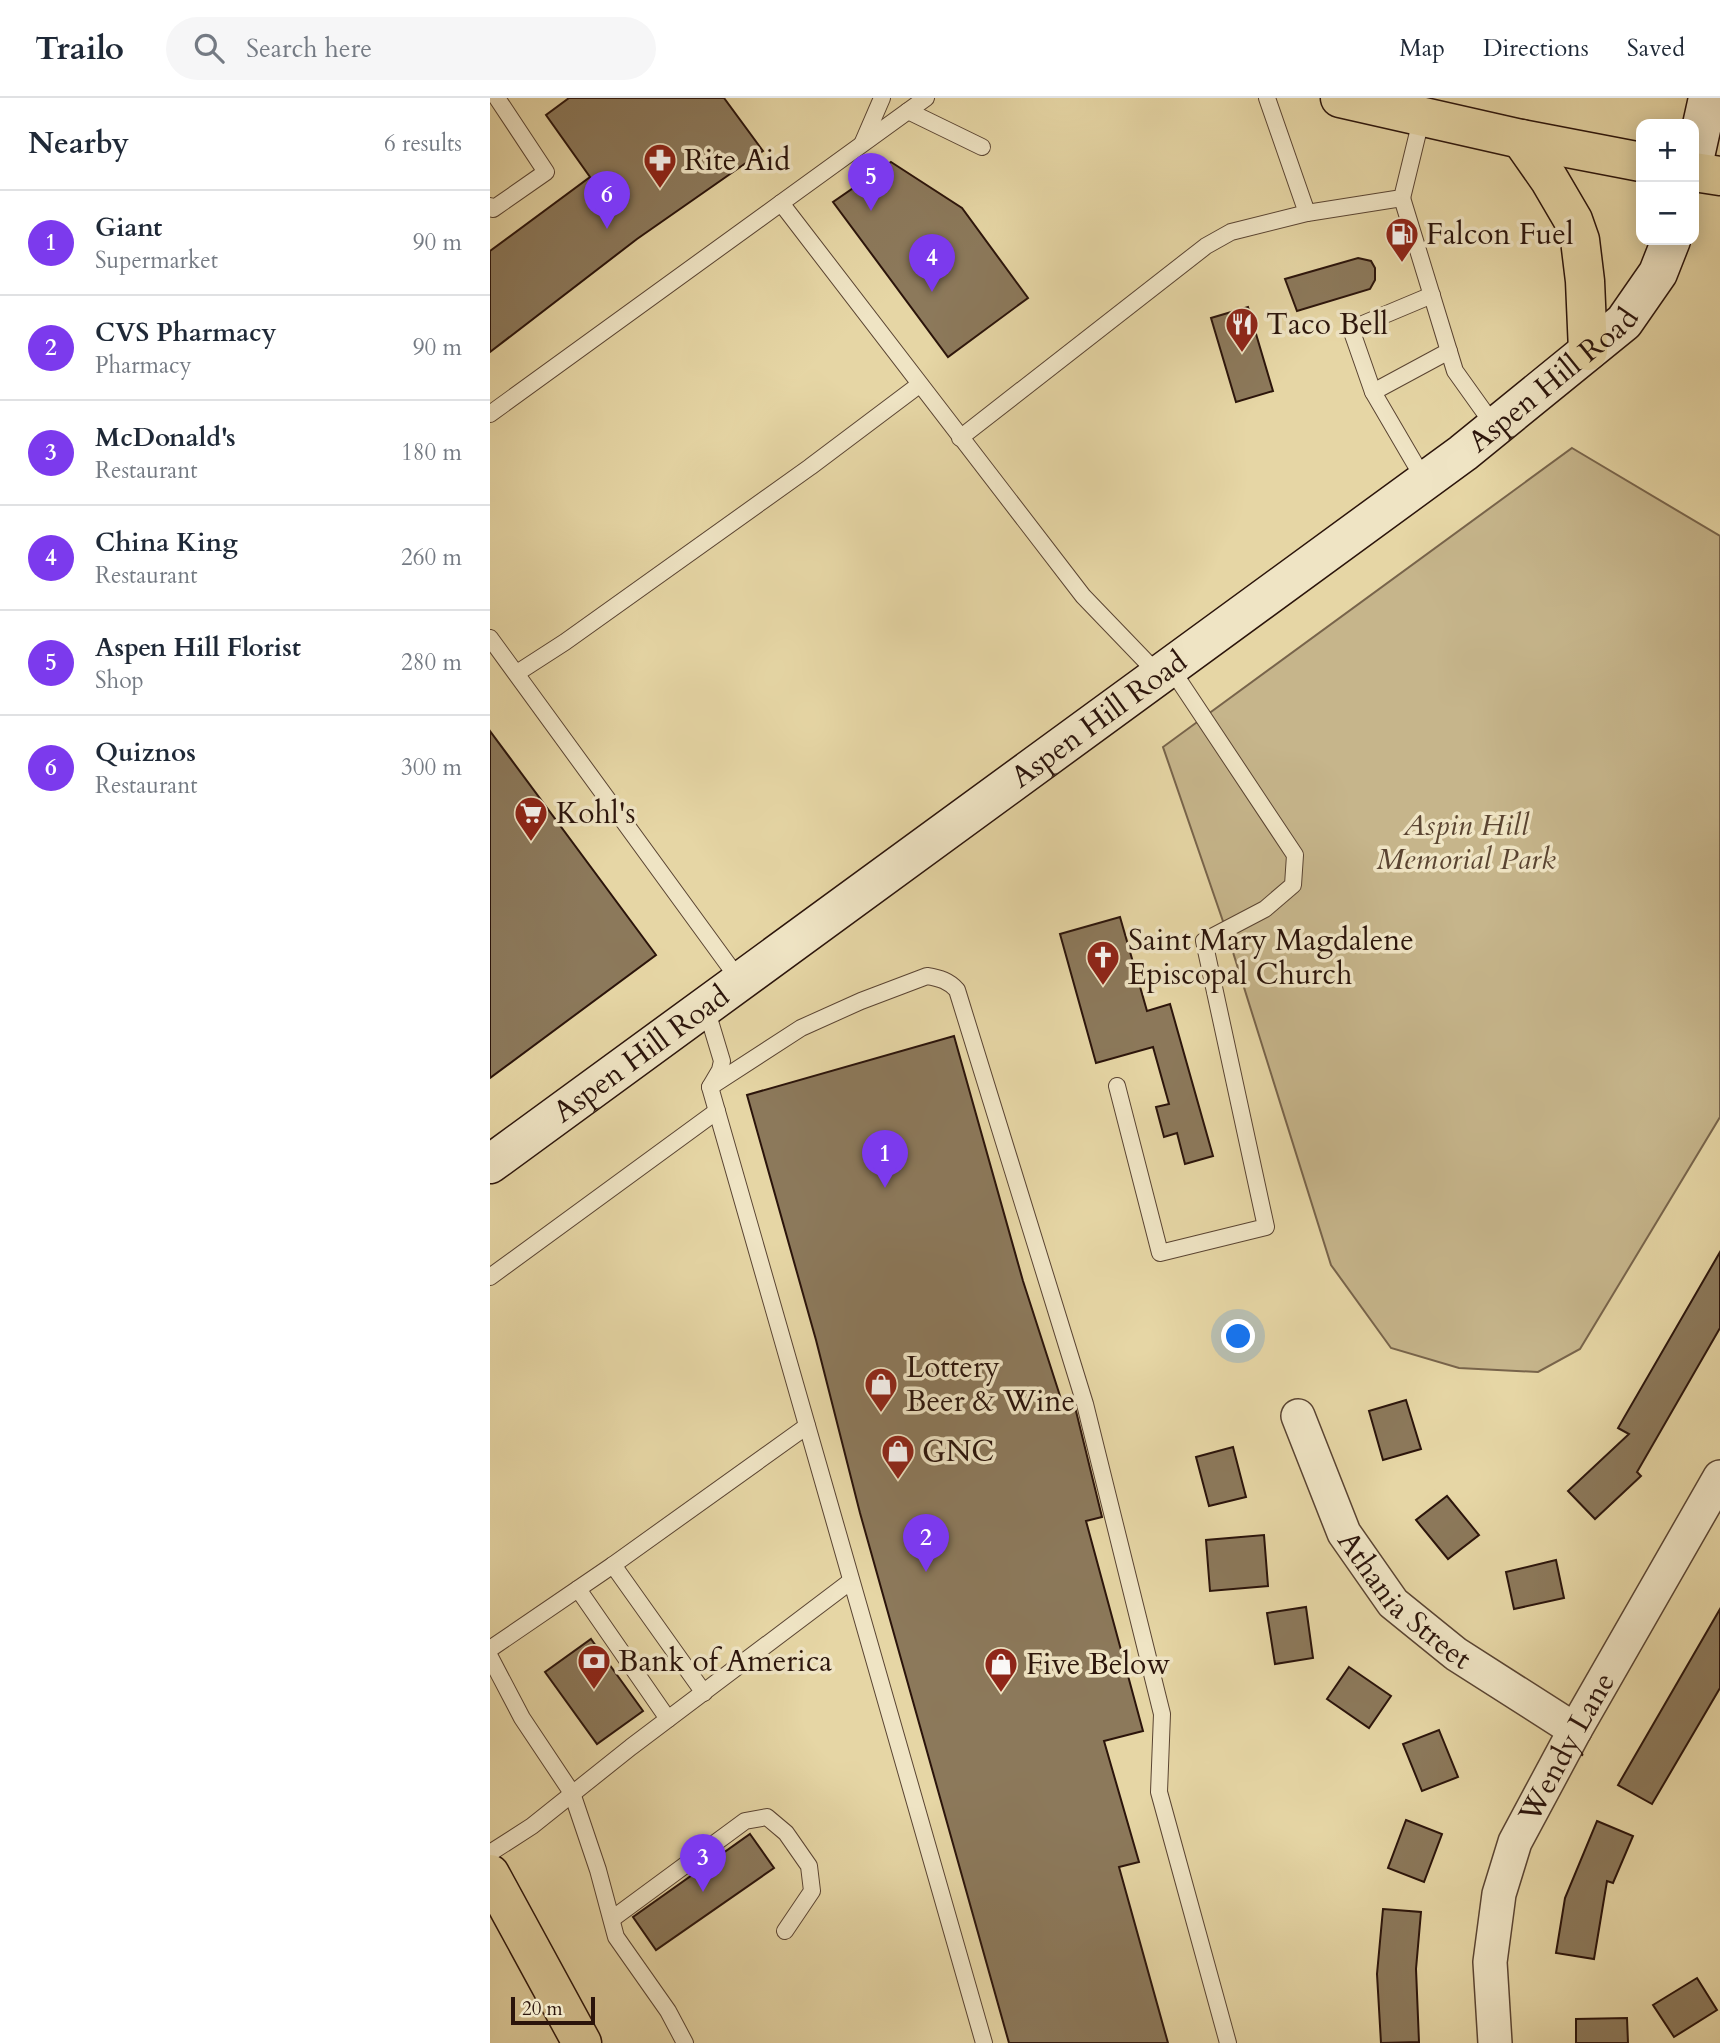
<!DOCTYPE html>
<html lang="en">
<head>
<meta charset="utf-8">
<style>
  :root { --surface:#fff; --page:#f6f6f7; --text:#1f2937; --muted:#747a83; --line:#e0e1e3; --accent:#7c3aed }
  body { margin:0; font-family:Cardo,serif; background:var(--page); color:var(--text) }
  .controls { position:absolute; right:21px; top:21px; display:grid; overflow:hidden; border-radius:14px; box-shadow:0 4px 18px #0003 }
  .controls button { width:63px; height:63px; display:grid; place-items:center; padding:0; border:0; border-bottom:2px solid var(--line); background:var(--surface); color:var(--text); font:35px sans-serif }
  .scale { position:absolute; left:21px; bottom:18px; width:84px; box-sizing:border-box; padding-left:7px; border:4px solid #2b140b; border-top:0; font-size:19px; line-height:24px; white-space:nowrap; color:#2b140b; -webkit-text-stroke:5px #efe4c4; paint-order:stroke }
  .you { position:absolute; left:749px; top:1239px; width:24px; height:24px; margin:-18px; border:5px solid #fff; border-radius:50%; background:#1a73e8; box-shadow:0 0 0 10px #1a73e833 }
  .badge { display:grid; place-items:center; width:46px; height:46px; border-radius:50%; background:var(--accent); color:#fff; font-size:23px; font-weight:700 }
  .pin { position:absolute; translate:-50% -58px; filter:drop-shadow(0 2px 4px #0008) }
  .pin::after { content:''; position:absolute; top:37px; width:24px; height:21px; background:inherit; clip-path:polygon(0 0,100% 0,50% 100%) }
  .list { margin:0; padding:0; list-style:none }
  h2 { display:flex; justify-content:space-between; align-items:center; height:91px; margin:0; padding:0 28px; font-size:30px }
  h2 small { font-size:23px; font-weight:400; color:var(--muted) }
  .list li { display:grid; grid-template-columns:46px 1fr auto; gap:21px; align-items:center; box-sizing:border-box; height:105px; padding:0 28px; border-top:2px solid var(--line) }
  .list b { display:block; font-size:26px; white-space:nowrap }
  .list p { margin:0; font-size:23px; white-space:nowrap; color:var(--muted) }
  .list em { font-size:23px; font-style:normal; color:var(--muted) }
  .icon { flex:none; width:38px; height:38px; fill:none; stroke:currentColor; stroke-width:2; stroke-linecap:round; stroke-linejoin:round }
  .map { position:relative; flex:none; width:1230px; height:1945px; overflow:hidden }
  header { display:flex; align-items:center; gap:42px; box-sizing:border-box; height:98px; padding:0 35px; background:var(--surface); border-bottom:2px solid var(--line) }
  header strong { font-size:33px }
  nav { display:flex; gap:38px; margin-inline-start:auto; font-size:24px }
  .search { width:490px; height:63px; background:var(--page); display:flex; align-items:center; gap:18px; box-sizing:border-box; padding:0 24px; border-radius:38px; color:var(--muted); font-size:26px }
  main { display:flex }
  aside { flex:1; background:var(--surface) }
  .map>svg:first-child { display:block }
</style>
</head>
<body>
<header>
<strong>Trailo</strong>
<div class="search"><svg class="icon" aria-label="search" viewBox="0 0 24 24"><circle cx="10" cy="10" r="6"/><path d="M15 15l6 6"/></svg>Search here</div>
<nav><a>Map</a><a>Directions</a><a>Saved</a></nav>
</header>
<main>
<aside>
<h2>Nearby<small>6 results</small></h2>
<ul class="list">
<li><span class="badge">1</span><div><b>Giant</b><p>Supermarket</p></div><em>90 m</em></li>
<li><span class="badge">2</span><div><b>CVS Pharmacy</b><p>Pharmacy</p></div><em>90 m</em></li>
<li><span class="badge">3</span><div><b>McDonald's</b><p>Restaurant</p></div><em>180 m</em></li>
<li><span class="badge">4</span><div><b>China King</b><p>Restaurant</p></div><em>260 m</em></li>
<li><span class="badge">5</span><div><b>Aspen Hill Florist</b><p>Shop</p></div><em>280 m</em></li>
<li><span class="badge">6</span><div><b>Quiznos</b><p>Restaurant</p></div><em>300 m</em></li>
</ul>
</aside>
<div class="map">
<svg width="1230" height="1945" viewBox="0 0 1230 1945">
  <rect width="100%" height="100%" fill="#e6d6a5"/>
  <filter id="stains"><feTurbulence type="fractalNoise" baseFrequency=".00286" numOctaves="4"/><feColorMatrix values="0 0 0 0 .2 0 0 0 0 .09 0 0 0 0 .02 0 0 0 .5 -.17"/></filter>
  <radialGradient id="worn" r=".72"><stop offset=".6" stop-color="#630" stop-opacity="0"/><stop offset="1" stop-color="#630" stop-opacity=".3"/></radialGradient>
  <path fill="#c6b58b" stroke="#78644b" stroke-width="2" d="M1082,350l148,88v581l-140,232 -42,23 -79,-4 -68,-20 -60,-83 -105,-335 -63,-183z"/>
  <g fill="#8c795b" stroke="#2b140b" stroke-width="2">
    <path d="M79,0h155l39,53 -126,88 -147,113v-101l100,-74 -44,-62z"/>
    <path d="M401,64l71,46 66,90 -80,59 -115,-155z"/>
    <path d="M868,160l13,3 4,7v12l-5,9 -73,22 -12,-32z"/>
    <path d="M758,209l25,84 -37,11 -25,-84z"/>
    <path d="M0,633l166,224 -166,123z"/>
    <path d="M630,819l27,94 23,-7 43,152 -28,8 -8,-31 -13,4 -8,-30 13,-3 -16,-57 -57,16 -36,-129z"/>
    <path d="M464,938l69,245 38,118 11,-1 3,9 27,110 -16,4 57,210 -39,10 35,121 -20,5 49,176h-159l-149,-530 -44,-173 -69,-245z"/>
    <path d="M1230,1154v76l-83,144 4,4 -46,43 -27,-28 61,-57 -11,-6z"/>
    <path d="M916,1302l15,49 -38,11 -14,-49z"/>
    <path d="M743,1349l13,50 -37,9 -13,-49z"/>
    <path d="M957,1398l32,39 -31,24 -32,-39z"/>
    <path d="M774,1437l4,51 -58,5 -4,-51z"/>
    <path d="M1066,1462l8,38 -50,11 -8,-37z"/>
    <path d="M816,1509l7,51 -38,6 -8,-51z"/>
    <path d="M1230,1511v79l-68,116 -34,-19z"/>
    <path d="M101,1541l52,72 -46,33 -52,-72z"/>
    <path d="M859,1569l42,29 -22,32 -42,-29z"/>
    <path d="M949,1632l19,47 -36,14 -19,-47z"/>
    <path d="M916,1722l36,14 -18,48 -36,-14z"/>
    <path d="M1107,1723l36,15 -20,47 -6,-2 -13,78 -38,-6 9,-55z"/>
    <path d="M260,1736l24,34 -118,82 -23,-33z"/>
    <path d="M893,1811l38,3 -5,57 3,73 -38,1 -4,-69z"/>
    <path d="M1207,1880l20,32 -43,27 -21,-32z"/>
    <path d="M1137,1920l1,25h-52v-24z"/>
  </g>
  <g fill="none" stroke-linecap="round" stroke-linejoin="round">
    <defs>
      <g id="lane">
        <path d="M777,0l40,115 95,-15 20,-82"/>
        <path d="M418,13l74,36"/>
        <path d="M373,44l19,-44"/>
        <path d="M912,100l53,173 40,56"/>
        <path d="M291,105l145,-105"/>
        <path d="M0,108l3,3 53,-37 -49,-74"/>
        <path d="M883,294l-22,-63 81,-34"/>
        <path d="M0,316l291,-211 302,393 76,79"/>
        <path d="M470,340l246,-192 25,-14 76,-19"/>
        <path d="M935,383l-52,-89 76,-41"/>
        <path d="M0,540l250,343"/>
        <path d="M27,575l48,-31 245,-175 109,-82"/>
        <path d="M216,910l16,53 -2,9 -10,17 274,956"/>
        <path d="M627,988l43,167 106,-26 -62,-286 61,-32 28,-24 2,-30 -125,-188"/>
        <path d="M220,989l91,-59 60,-27 66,-25c13,2 22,5 30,14l128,414 77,310 -3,78 69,251"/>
        <path d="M0,1179l227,-166"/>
        <path d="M123,1467l91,128"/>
        <path d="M88,1491l90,130"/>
        <path d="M0,1551l123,-84 194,-139"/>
        <path d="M0,1559l32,61 50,75 26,77 18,67 52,74 17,32"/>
        <path d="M0,1755l42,-27 99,-79 220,-166"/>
        <path d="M122,1821l133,-98 22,-4 19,16 23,33 3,25 -27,40"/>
      </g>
      <g id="street">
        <path id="s1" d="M808,1318l46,117 49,70 63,51 119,76"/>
        <path id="s2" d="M1005,1945l-5,-81 9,-68 16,-52 60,-112 145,-253"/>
      </g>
      <g id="secondary">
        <path d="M1204,63l14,-63"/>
        <path id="s3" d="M0,1066l973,-711 161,-131 34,-49 13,-33"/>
      </g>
      <g id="primary">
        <path d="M850,0l181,41 120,23"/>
        <path d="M1031,41l28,40 24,41 7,20 5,41 3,70"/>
        <path d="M1204,74l26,4"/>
        <path d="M0,1776l92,169"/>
      </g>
    </defs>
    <use href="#lane" stroke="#5a4432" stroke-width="18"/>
    <use href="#street" stroke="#5a4432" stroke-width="36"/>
    <use href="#secondary" stroke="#2b140b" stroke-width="41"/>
    <use href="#primary" stroke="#2b140b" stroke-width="41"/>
    <use href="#lane" stroke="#efe4c4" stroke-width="16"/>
    <use href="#street" stroke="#efe4c4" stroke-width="33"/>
    <use href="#secondary" stroke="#efe4c4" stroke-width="38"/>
    <use href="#primary" stroke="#e6d6a5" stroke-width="38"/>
  </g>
  <defs>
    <symbol id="pharmacy-pin" viewBox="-11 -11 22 30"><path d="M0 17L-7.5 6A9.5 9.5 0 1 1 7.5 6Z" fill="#8f2418" stroke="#efe4c4"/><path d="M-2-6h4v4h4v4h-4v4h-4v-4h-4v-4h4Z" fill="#fff"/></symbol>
    <symbol id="fuel-pin" viewBox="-11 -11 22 30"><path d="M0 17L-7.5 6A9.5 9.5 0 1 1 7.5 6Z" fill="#8f2418" stroke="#efe4c4"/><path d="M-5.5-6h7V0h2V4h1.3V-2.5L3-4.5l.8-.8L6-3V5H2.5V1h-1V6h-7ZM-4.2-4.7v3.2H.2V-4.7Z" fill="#fff"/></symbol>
    <symbol id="restaurant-pin" viewBox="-11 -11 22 30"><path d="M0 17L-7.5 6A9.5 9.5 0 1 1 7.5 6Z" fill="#8f2418" stroke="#efe4c4"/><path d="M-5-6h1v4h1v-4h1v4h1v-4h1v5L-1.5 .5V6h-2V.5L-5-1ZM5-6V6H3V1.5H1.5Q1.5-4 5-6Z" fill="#fff"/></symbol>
    <symbol id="supermarket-pin" viewBox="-11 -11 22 30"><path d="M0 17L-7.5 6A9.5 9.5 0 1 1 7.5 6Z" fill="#8f2418" stroke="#efe4c4"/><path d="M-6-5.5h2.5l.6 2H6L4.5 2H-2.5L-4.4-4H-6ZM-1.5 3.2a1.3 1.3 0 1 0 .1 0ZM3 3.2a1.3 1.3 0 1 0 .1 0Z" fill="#fff"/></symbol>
    <symbol id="church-pin" viewBox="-11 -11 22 30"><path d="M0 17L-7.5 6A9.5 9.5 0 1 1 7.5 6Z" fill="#8f2418" stroke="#efe4c4"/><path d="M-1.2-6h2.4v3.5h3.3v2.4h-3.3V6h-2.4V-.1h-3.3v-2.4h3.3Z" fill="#fff"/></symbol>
    <symbol id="shop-pin" viewBox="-11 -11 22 30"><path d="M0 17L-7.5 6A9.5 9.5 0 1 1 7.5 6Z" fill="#8f2418" stroke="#efe4c4"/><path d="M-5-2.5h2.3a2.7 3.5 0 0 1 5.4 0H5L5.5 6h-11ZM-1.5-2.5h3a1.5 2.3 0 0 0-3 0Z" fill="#fff"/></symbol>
    <symbol id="bank-pin" viewBox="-11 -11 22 30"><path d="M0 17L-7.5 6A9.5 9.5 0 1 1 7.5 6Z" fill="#8f2418" stroke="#efe4c4"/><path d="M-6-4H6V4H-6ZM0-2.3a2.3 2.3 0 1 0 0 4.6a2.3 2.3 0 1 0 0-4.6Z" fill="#fff"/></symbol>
  </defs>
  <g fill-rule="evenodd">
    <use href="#pharmacy-pin" x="151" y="43" width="38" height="52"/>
    <use href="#fuel-pin" x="893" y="117" width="38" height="52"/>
    <use href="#restaurant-pin" x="733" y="207" width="38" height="52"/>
    <use href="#supermarket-pin" x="22" y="696" width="38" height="52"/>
    <use href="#church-pin" x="594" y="840" width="38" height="52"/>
    <use href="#shop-pin" x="372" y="1267" width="38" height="52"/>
    <use href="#shop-pin" x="389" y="1334" width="38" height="52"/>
    <use href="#bank-pin" x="85" y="1544" width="38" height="52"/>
    <use href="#shop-pin" x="492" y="1547" width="38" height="52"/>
  </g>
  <g text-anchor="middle" stroke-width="7" stroke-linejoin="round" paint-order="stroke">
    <g font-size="30" fill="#2b140b" stroke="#efe4c4" text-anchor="start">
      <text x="194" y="72">Rite Aid</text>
      <text x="936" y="146">Falcon Fuel</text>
      <text x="776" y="236">Taco Bell</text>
      <text x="66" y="725">Kohl's</text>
      <text x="638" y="852">Saint Mary Magdalene<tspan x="638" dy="34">Episcopal Church</tspan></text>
      <text x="416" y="1279">Lottery<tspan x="416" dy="34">Beer &amp; Wine</tspan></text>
      <text x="432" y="1363">GNC</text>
      <text x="128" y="1573">Bank of America</text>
      <text x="536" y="1576">Five Below</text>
    </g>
    <g font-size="30" fill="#2b140b" stroke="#efe4c4">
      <text dy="10" stroke="none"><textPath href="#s3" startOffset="1321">Aspen Hill Road</textPath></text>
      <text dy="10" stroke="none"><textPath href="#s3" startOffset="754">Aspen Hill Road</textPath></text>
      <text dy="10" stroke="none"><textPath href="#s3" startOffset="187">Aspen Hill Road</textPath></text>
      <text dy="10" stroke="none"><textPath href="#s1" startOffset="217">Athania Street</textPath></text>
      <text dy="10" stroke="none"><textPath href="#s2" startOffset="312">Wendy Lane</textPath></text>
    </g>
    <g font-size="30" font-style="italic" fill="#5a4431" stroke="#efe4c4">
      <text x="976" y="737">Aspin Hill<tspan x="976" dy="34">Memorial Park</tspan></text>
    </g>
  </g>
  <rect width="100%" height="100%" filter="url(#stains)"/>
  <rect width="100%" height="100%" fill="url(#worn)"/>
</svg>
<div class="controls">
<button>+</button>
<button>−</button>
</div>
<div class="scale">20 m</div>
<div class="you"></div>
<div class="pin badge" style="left:395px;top:1090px">1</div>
<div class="pin badge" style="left:436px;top:1474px">2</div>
<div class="pin badge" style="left:213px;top:1794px">3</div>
<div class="pin badge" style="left:442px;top:194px">4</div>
<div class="pin badge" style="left:381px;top:113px">5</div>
<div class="pin badge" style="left:117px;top:131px">6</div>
</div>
</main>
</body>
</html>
